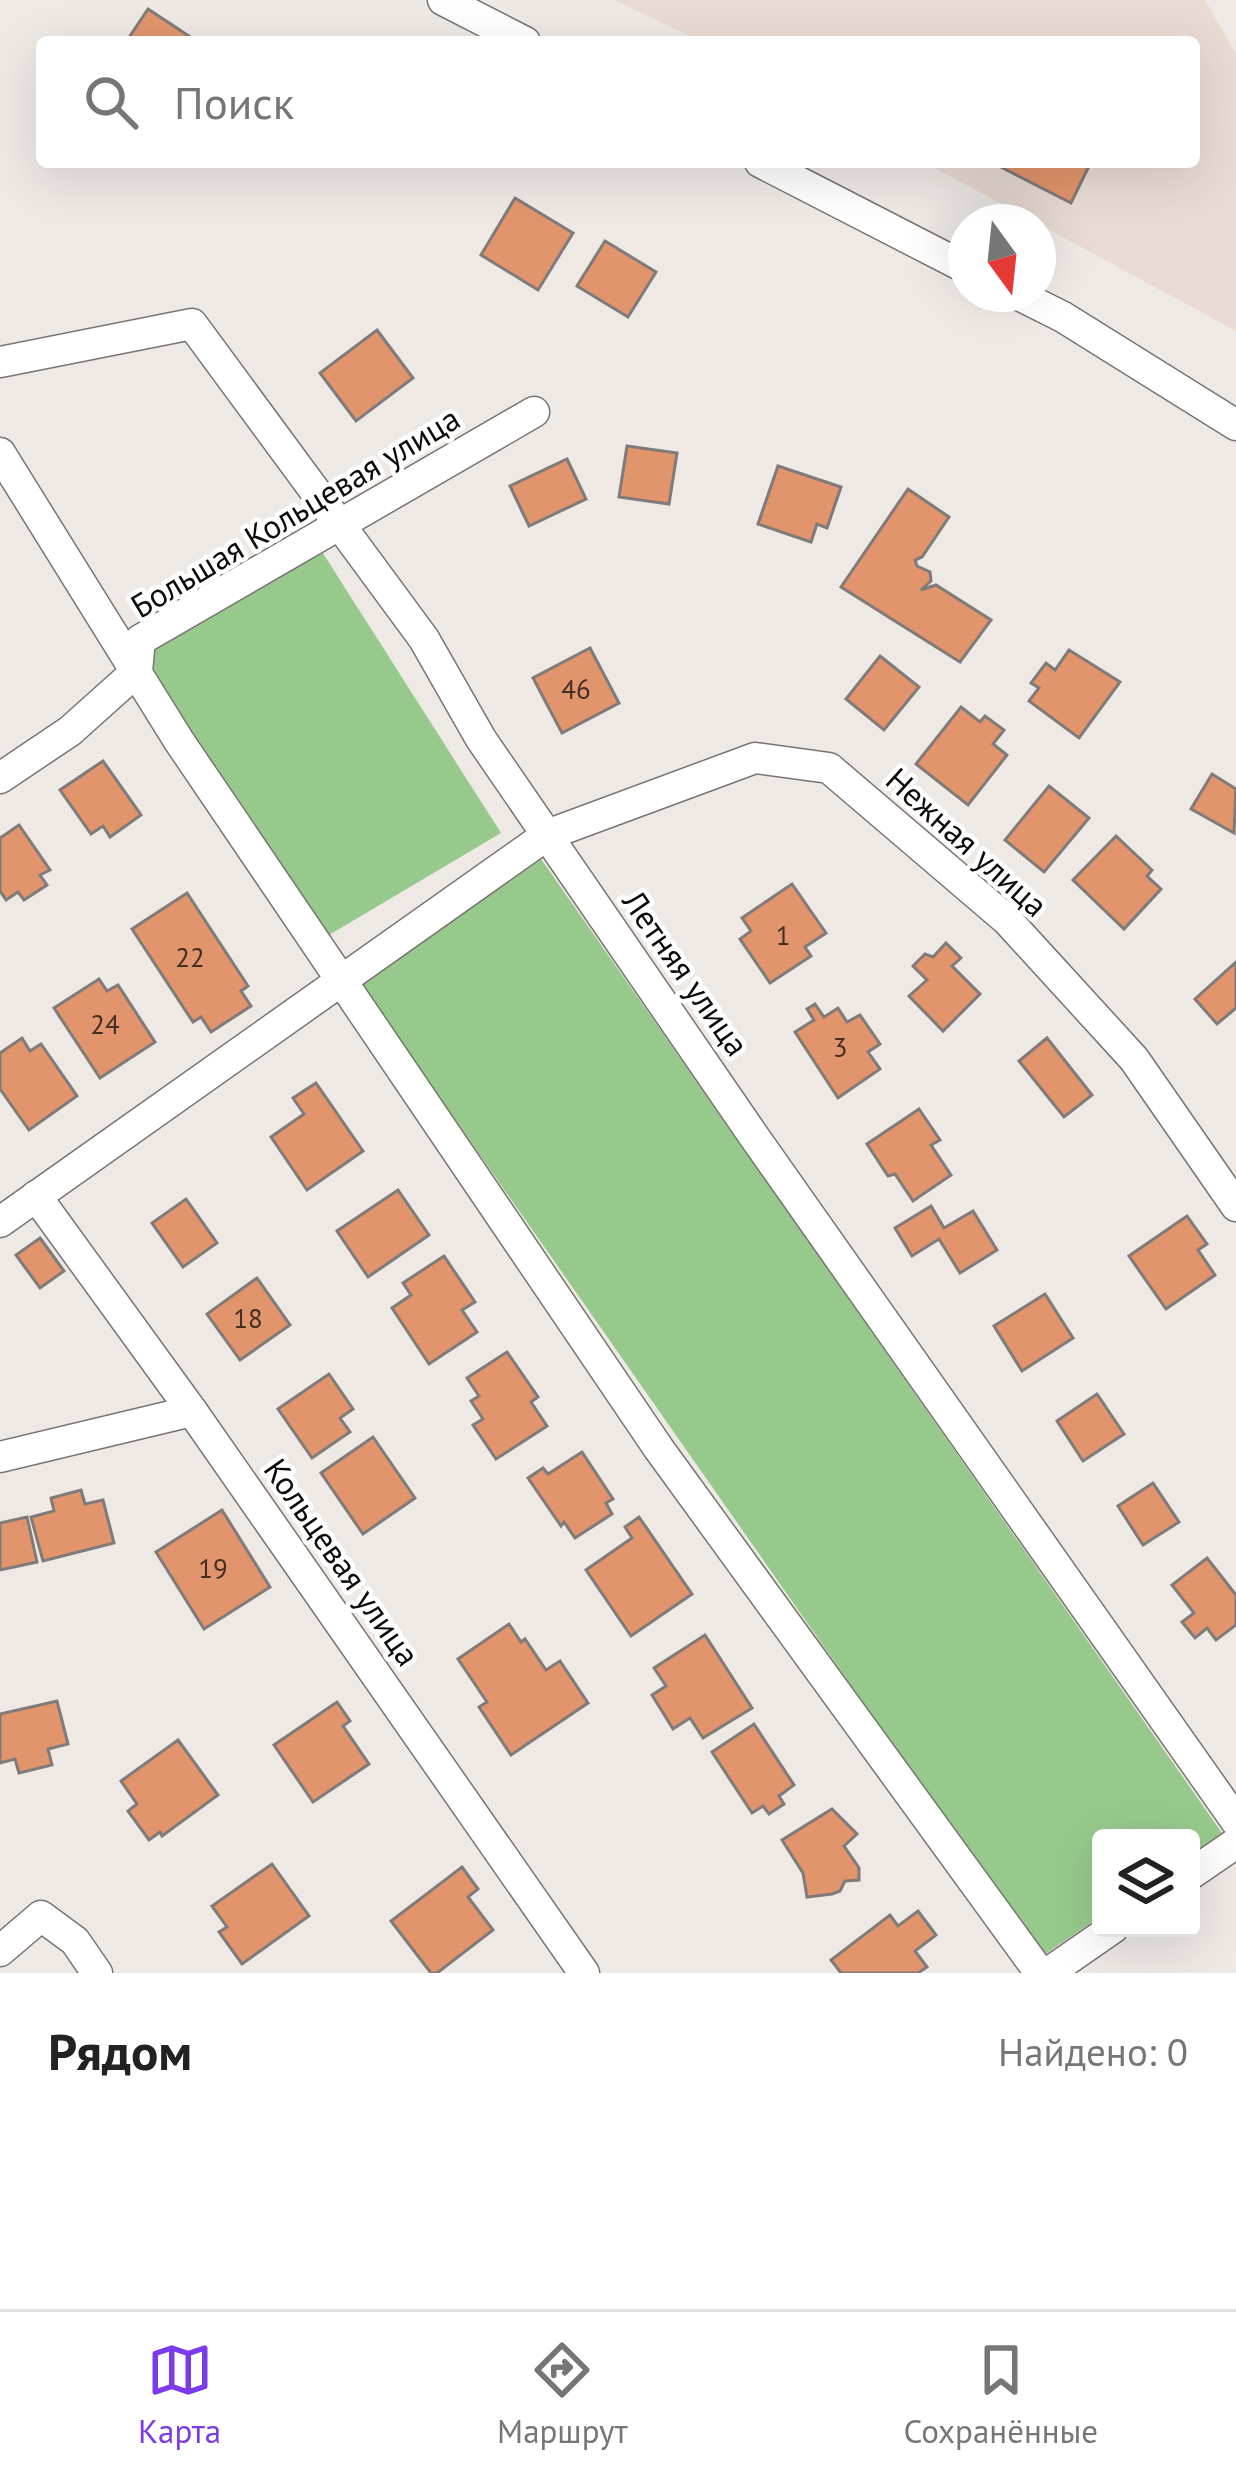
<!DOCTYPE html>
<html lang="ru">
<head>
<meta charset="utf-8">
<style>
  :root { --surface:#fff; --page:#f2f2f2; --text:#222; --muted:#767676; --line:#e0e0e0; --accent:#7c3aed }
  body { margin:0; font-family:"PT Sans",sans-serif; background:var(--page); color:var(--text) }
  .controls { position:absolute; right:36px; bottom:36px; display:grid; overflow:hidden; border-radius:12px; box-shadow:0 12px 48px #0002 }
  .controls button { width:108px; height:108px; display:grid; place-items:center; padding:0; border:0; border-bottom:3px solid var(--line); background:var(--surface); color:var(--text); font:60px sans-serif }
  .compass { position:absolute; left:948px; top:204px; width:108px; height:108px; border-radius:50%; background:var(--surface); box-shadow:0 12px 48px #0002; rotate:165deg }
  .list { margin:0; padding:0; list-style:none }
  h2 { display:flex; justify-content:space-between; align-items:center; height:156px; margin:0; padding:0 48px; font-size:51px }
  h2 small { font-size:39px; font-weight:400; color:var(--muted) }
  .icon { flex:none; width:66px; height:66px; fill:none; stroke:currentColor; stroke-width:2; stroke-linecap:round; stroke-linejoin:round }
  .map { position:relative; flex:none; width:1236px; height:1973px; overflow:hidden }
  .search { position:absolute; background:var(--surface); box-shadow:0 12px 48px #0002; left:36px; right:36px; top:36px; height:132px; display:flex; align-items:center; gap:30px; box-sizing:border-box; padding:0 42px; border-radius:12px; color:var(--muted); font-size:45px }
  .sheet { height:336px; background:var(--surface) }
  nav { display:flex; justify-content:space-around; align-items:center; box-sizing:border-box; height:168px; border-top:3px solid var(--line); background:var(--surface); font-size:33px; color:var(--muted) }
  nav a { display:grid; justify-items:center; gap:6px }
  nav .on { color:var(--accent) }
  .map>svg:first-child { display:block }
</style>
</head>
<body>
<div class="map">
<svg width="1236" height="1973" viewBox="0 0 1236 1973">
  <rect width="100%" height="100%" fill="#efe9e6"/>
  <path fill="#e9dbd4" d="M614,0h591l31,54v277l-312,-169h270v-120h-491z"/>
  <g fill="#97c98c">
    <path d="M312,536l189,297 -172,102 -203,-299z"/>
    <path d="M541,859l681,974 -31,21v-16h-90v78l-60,41 -680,-972z"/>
  </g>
  <g fill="#e2956c" stroke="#807a78" stroke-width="3">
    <path d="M148,9l50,33h-72z"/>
    <path d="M991,162h100l-20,41z"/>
    <path d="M515,198l58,35 -35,57 -57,-35z"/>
    <path d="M605,241l51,31 -28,45 -51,-31z"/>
    <path d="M377,330l36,48 -57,43 -36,-48z"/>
    <path d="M627,446l50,7 -8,51 -50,-7z"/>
    <path d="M567,459l19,40 -57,27 -19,-40z"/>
    <path d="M778,466l63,21 -14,41 -10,-4 -6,18 -53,-18z"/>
    <path d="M908,489l41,28 -27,40 -7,3 2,6 13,6 1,9 -10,9 15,-5 55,35 -31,42 -119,-75z"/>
    <path d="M590,648l29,55 -57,30 -29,-55z"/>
    <path d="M1069,650l51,32 -41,56 -50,-37 10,-13 -8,-5 15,-20 9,7z"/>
    <path d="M880,656l39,31 -35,43 -38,-31z"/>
    <path d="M961,707l19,15 5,-6 19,14 -11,14 14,11 -39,50 -52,-41z"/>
    <path d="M103,761l38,54 -31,22 -7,-11 -12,8 -31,-44z"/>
    <path d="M1212,774l24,15 -2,44 -43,-24z"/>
    <path d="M1049,786l40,32 -45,54 -39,-32z"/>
    <path d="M19,825l31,45 -10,5 7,10 -23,15 -6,-8 -12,8 -6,-9v-53z"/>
    <path d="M1116,836l36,34 -5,6 14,13 -37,40 -51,-49z"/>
    <path d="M792,884l34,49 -21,14 6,9 -41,27 -30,-44 11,-8 -9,-13z"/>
    <path d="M187,893l61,93 -7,5 10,15 -40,26 -10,-15 -8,5 -61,-93z"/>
    <path d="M946,943l15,15 -9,8 28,28 -37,37 -34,-35 18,-16 -14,-14 12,-12 8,3z"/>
    <path d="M1236,962v46l-19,16 -22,-25z"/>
    <path d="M99,979l8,12 11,-6 37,57 -55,36 -46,-70z"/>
    <path d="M815,1004l9,13 14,-9 9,14 13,-7 20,29 -12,8 12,17 -42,29 -43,-66 19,-12 -7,-11z"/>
    <path d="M22,1038l8,13 11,-7 36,52 -48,34 -29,-41v-36z"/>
    <path d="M1047,1038l45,57 -28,22 -45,-56z"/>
    <path d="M316,1083l47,68 -56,39 -36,-53 33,-23 -11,-16z"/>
    <path d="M919,1109l21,31 -9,5 20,30 -38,26 -18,-27 -7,2 -21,-32z"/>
    <path d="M398,1190l31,45 -61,42 -31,-46z"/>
    <path d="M186,1199l31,44 -34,24 -31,-44z"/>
    <path d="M931,1206l13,22 29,-17 24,39 -37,23 -21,-34 -27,17 -17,-28z"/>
    <path d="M1187,1216l20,28 -9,6 17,25 -49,34 -37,-53z"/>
    <path d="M40,1238l24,33 -24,17 -24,-33z"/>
    <path d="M444,1256l31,46 -13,8 15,22 -48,32 -37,-56 19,-13 -8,-12z"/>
    <path d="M257,1278l33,47 -50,35 -33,-46z"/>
    <path d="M1045,1294l28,44 -51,33 -28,-45z"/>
    <path d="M507,1352l31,45 -7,5 16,24 -51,33 -23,-34 10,-6 -12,-18 8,-5 -12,-18z"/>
    <path d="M329,1374l24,35 -13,9 10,14 -38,26 -34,-49z"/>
    <path d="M1097,1394l27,40 -41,27 -26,-40z"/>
    <path d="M373,1437l42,61 -52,36 -42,-61z"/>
    <path d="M582,1452l31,47 -7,4 6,11 -37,24 -11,-16 -3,4 -33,-48 15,-10 5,6z"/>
    <path d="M1153,1483l26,39 -36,23 -25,-39z"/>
    <path d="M81,1490l4,14 18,-4 11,43 -71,18 -12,-44 23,-6 -3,-13z"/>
    <path d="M222,1510l48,77 -66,42 -48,-77z"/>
    <path d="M27,1517l10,45 -37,8v-47z"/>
    <path d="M639,1517l53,77 -61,42 -45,-66 46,-32 -7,-11z"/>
    <path d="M1207,1558l29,37v30l-20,15 -9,-12 -12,10 -13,-16 12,-9 -22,-28z"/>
    <path d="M509,1624l12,18 4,-3 21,31 14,-9 28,42 -77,52 -32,-48 8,-5 -29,-43z"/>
    <path d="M705,1635l47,73 -49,30 -13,-20 -17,11 -21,-34 14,-9 -12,-18z"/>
    <path d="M57,1701l11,43 -20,5 4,16 -33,8 -4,-14 -15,4v-49z"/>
    <path d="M337,1702l13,19 -7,5 26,38 -56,38 -39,-57z"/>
    <path d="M754,1724l40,61 -15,11 5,8 -15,10 -6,-8 -11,7 -40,-61z"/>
    <path d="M178,1740l40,55 -56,41 -2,-4 -11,8 -21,-29 9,-7 -16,-23z"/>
    <path d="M832,1809l25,25 -13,12 15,22v12l-14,1 -5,10 -8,3 -25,3 -4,-24 -21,-33z"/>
    <path d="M272,1864l37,52 -67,48 -23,-32 8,-5 -15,-21z"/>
    <path d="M462,1867l16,22 -10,8 25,33 -56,43h-6l-40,-52z"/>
    <path d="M918,1911l18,24 -21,16 12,16 -9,6h-77l-10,-13 59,-45 8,11z"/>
  </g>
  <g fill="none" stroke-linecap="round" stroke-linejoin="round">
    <defs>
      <g id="minor">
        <path d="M443,0l82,42"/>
        <path d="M760,162l206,106"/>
        <path d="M1017,294l46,23 173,108"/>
        <path d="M0,362l192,-38 232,315 57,100 272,396 483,686"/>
        <path d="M0,453l179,288 480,708 381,524"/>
        <path d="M0,778l70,-47 67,-60 3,-31 394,-228"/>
        <path d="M36,1196l156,215 392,562"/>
        <path d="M0,1222l547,-387 208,-77 74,10 178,152 127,139 102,147"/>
        <path d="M0,1457l192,-46"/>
        <path d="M1191,1874l45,-31"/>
        <path d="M0,1951l41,-35 34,25 22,32"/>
        <path d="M1048,1973l65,-45"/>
      </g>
    </defs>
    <use href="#minor" stroke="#797471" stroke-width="33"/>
    <use href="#minor" stroke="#fff" stroke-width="30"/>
  </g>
  <g text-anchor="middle" stroke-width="9" stroke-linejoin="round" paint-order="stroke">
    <g font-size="27" fill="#422e22">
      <text x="576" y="699">46</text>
      <text x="783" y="945">1</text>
      <text x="190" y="967">22</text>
      <text x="105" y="1034">24</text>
      <text x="840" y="1057">3</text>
      <text x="248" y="1328">18</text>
      <text x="213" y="1578">19</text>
    </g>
    <g font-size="33" fill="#0d0b0a" stroke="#fff">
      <text transform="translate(295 512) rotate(-31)" y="12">Большая Кольцевая улица</text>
      <text transform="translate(967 842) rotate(42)" y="12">Нежная улица</text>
      <text transform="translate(686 973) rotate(55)" y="12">Летняя улица</text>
      <text transform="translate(342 1562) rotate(55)" y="12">Кольцевая улица</text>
    </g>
  </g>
</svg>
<div class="controls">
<button><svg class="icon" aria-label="layers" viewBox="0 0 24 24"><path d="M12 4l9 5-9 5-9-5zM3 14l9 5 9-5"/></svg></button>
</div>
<svg class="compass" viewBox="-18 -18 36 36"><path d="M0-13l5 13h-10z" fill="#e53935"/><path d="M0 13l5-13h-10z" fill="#767676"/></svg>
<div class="search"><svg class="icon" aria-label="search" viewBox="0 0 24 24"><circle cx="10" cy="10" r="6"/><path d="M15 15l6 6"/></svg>Поиск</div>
</div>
<section class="sheet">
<h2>Рядом<small>Найдено: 0</small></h2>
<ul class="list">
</ul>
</section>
<nav>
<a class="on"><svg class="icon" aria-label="map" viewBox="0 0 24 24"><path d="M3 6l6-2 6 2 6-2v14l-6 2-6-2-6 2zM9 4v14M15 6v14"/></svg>Карта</a>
<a><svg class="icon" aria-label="directions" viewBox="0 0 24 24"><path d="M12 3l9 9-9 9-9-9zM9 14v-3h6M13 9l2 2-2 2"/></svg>Маршрут</a>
<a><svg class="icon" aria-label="saved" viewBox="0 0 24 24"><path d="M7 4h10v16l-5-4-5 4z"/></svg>Сохранённые</a>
</nav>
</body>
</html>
